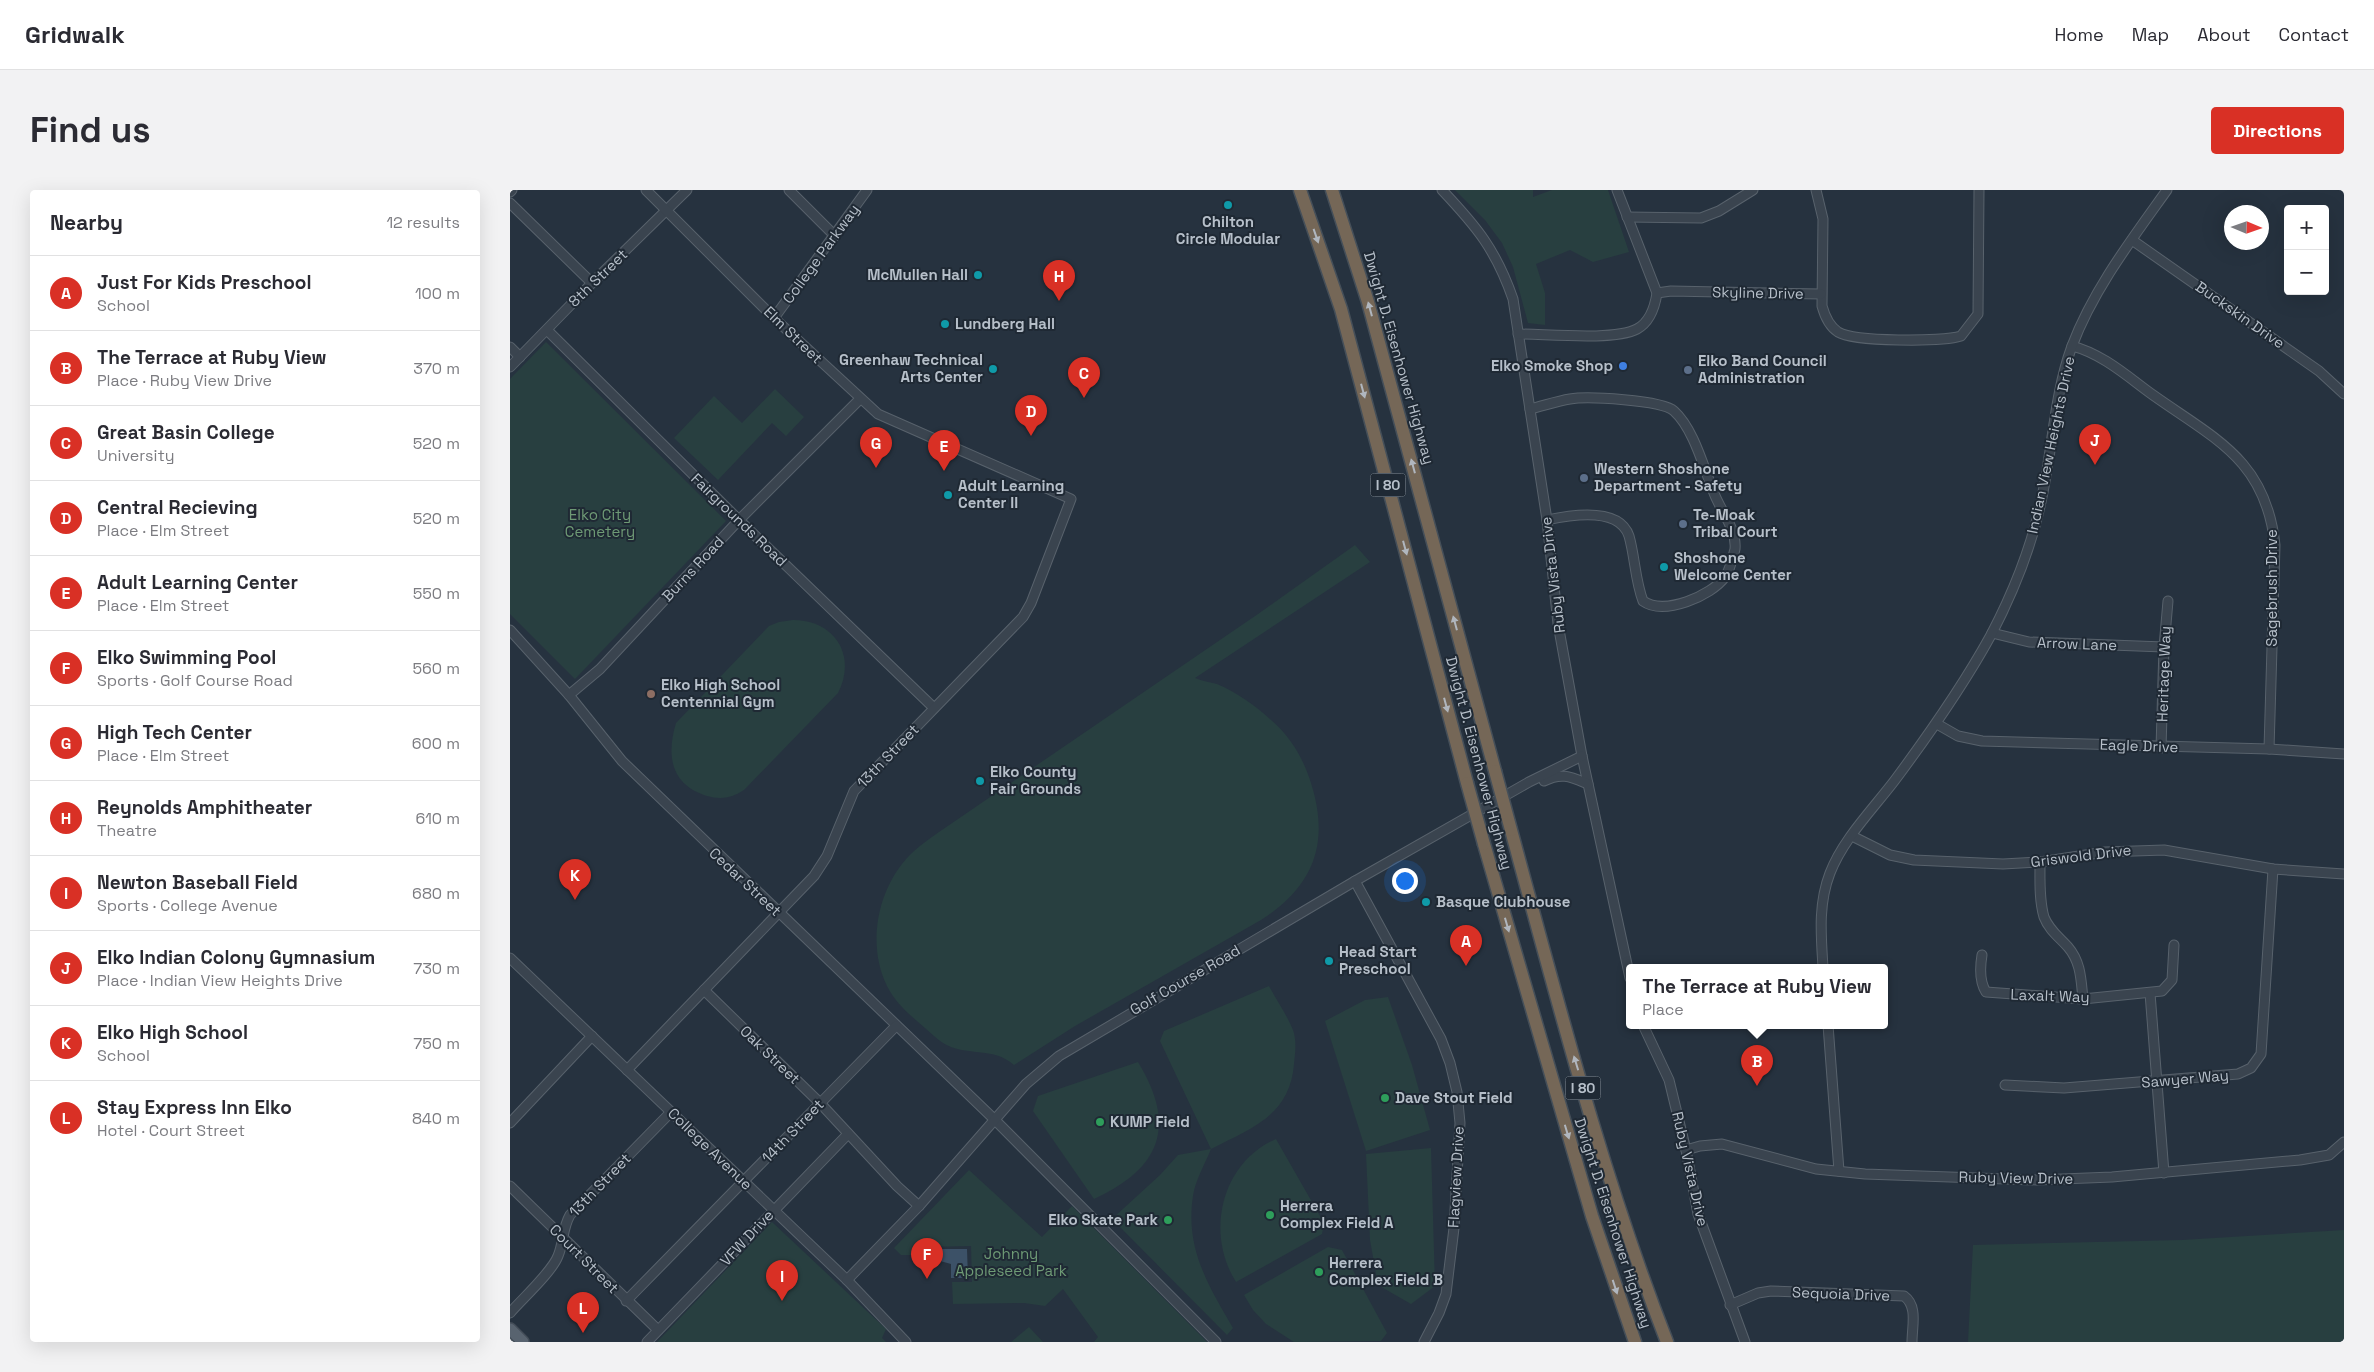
<!DOCTYPE html>
<html lang="en">
<head>
<meta charset="utf-8">
<style>
  :root { --surface:#fff; --page:#f2f2f3; --text:#2b2b33; --muted:#7c7c81; --line:#e1e1e2; --accent:#d93025 }
  body { margin:0; font-family:"Space Grotesk",sans-serif; background:var(--page); color:var(--text) }
  .controls { position:absolute; right:15px; top:15px; display:grid; overflow:hidden; border-radius:5px; box-shadow:0 5px 20px #0002 }
  .controls button { width:45px; height:45px; display:grid; place-items:center; padding:0; border:0; border-bottom:1px solid var(--line); background:var(--surface); color:var(--text); font:25px sans-serif }
  .compass { position:absolute; left:1714px; top:15px; width:45px; height:45px; border-radius:50%; background:var(--surface); box-shadow:0 5px 20px #0002; rotate:92deg }
  .you { position:absolute; left:894px; top:690px; width:18px; height:18px; margin:-12px; border:4px solid #fff; border-radius:50%; background:#1a73e8; box-shadow:0 0 0 8px #1a73e833 }
  .badge { display:grid; place-items:center; width:32px; height:32px; border-radius:50%; background:var(--accent); color:#fff; font-size:16px; font-weight:700 }
  .pin { position:absolute; translate:-50% -41px; filter:drop-shadow(0 1px 2px #0008) }
  .pin::after { content:''; position:absolute; top:26px; width:18px; height:15px; background:inherit; clip-path:polygon(0 0,100% 0,50% 100%) }
  .popup { position:absolute; left:1116px; top:774px; width:262px; height:65px; box-sizing:border-box; display:grid; place-content:center; border-radius:5px; background:var(--surface); filter:drop-shadow(0 1px 4px #0005); font-size:16px; white-space:nowrap; color:var(--muted) }
  .popup b { font-size:19px; color:var(--text) }
  .popup::after { content:''; position:absolute; left:50%; top:100%; margin-left:-10px; border:10px solid transparent; border-top-color:var(--surface) }
  .list { margin:0; padding:0; list-style:none }
  h2 { display:flex; justify-content:space-between; align-items:center; height:65px; margin:0; padding:0 20px; font-size:21px }
  h2 small { font-size:16px; font-weight:400; color:var(--muted) }
  .list li { display:grid; grid-template-columns:32px 1fr auto; gap:15px; align-items:center; box-sizing:border-box; height:75px; padding:0 20px; border-top:1px solid var(--line) }
  .list b { display:block; font-size:19px; white-space:nowrap }
  .list p { margin:0; font-size:16px; white-space:nowrap; color:var(--muted) }
  .list em { font-size:16px; font-style:normal; color:var(--muted) }
  .map { position:relative; flex:none; width:1834px; height:1152px; overflow:hidden; border-radius:5px }
  header { display:flex; align-items:center; gap:30px; box-sizing:border-box; height:70px; padding:0 25px; background:var(--surface); border-bottom:1px solid var(--line) }
  header strong { font-size:24px }
  nav { display:flex; gap:28px; margin-inline-start:auto; font-size:18px }
  .intro { display:flex; align-items:center; justify-content:space-between; box-sizing:border-box; height:120px; padding:0 30px }
  h1 { margin:0; font-size:35px }
  .button { padding:12px 22px; border-radius:5px; background:var(--accent); color:#fff; font-size:18px; font-weight:700 }
  main { display:flex; gap:30px; padding:0 30px }
  aside { flex:1; background:var(--surface); border-radius:5px; box-shadow:0 5px 20px #0002 }
  .map>svg:first-child { display:block }
</style>
</head>
<body>
<header>
<strong>Gridwalk</strong>
<nav><a>Home</a><a>Map</a><a>About</a><a>Contact</a></nav>
</header>
<div class="intro"><h1>Find us</h1><a class="button">Directions</a></div>
<main>
<aside>
<h2>Nearby<small>12 results</small></h2>
<ul class="list">
<li><span class="badge">A</span><div><b>Just For Kids Preschool</b><p>School</p></div><em>100 m</em></li>
<li><span class="badge">B</span><div><b>The Terrace at Ruby View</b><p>Place · Ruby View Drive</p></div><em>370 m</em></li>
<li><span class="badge">C</span><div><b>Great Basin College</b><p>University</p></div><em>520 m</em></li>
<li><span class="badge">D</span><div><b>Central Recieving</b><p>Place · Elm Street</p></div><em>520 m</em></li>
<li><span class="badge">E</span><div><b>Adult Learning Center</b><p>Place · Elm Street</p></div><em>550 m</em></li>
<li><span class="badge">F</span><div><b>Elko Swimming Pool</b><p>Sports · Golf Course Road</p></div><em>560 m</em></li>
<li><span class="badge">G</span><div><b>High Tech Center</b><p>Place · Elm Street</p></div><em>600 m</em></li>
<li><span class="badge">H</span><div><b>Reynolds Amphitheater</b><p>Theatre</p></div><em>610 m</em></li>
<li><span class="badge">I</span><div><b>Newton Baseball Field</b><p>Sports · College Avenue</p></div><em>680 m</em></li>
<li><span class="badge">J</span><div><b>Elko Indian Colony Gymnasium</b><p>Place · Indian View Heights Drive</p></div><em>730 m</em></li>
<li><span class="badge">K</span><div><b>Elko High School</b><p>School</p></div><em>750 m</em></li>
<li><span class="badge">L</span><div><b>Stay Express Inn Elko</b><p>Hotel · Court Street</p></div><em>840 m</em></li>
</ul>
</aside>
<div class="map">
<svg width="1834" height="1152" viewBox="0 0 1834 1152">
  <rect width="100%" height="100%" fill="#26323f"/>
  <g fill="#283f40">
    <path d="M945,0h78v7l19,-7h56l21,62 -36,10 -23,-12 -34,14 9,29v32l-17,-2 -15,-56 -11,-24 -17,-23z"/>
    <path d="M36,152l180,179 -151,158 -65,-65v-235z"/>
    <path d="M265,199l29,28 -18,19 -14,-13 -54,57 -44,-42 40,-42 28,27z"/>
    <path d="M845,355l15,17 -175,116c7,3 15,4 22,6 19,8 39,22 54,36 20,17 32,38 40,63 19,60 3,103 -50,137l-186,106 -61,39c-21,-19 -49,-8 -71,-22 -6,-4 -12,-10 -18,-15 -14,-12 -29,-24 -38,-42 -19,-38 -11,-89 15,-122 10,-13 24,-23 37,-32l319,-218z"/>
    <path d="M283,430c42,0 64,36 45,73l-94,97c-12,8 -23,10 -37,6 -36,-11 -41,-40 -31,-73l93,-97 10,-4z"/>
    <path d="M759,796c8,15 18,29 24,44 4,11 2,24 1,34 -4,52 -43,64 -83,85 -6,15 -16,32 -18,47 -8,52 15,89 40,132l-6,7 -115,-116 48,-44 18,-20 33,-6 -51,-108 4,-10z"/>
    <path d="M878,807l24,68 18,65 -64,21 -41,-130 40,-21z"/>
    <path d="M628,872c39,64 23,106 -44,137l-61,-88 5,-15z"/>
    <path d="M766,949l48,84 -2,11 -86,48c-31,-49 -15,-119 40,-143z"/>
    <path d="M921,958l4,138 -24,18 -33,-19 -8,-45 -4,-86z"/>
    <path d="M459,980l73,67 30,-31 135,136h-113l4,-5 -35,-48 -18,17 -21,-3 -71,1 -1,-22h20l-1,-36 -47,1 -1,8h-22l-7,-7z"/>
    <path d="M262,1032l114,107 -4,9 4,4h-229z"/>
    <path d="M1834,1040v112h-376l5,-97 209,-5z"/>
    <path d="M818,1057l14,3 45,83 -6,8 -87,1 -28,-18 -13,-14 -9,-15z"/>
    <path d="M519,1137l14,15h-32z"/>
  </g>
  <path fill="#3c5167" d="M429,1059h28l1,29h-17v-14l-11,-3z"/>
  <g fill="none" stroke-linecap="round" stroke-linejoin="round">
    <defs>
      <g id="minor">
        <path d="M279,0l46,46"/>
        <path d="M932,0c35,37 54,60 71,109l34,221 11,104 24,132 48,222"/>
        <path d="M1306,0l7,29 -1,87c3,11 7,20 16,26 16,10 104,10 123,4l17,-22 1,-124"/>
        <path d="M0,2l2,-2"/>
        <path d="M0,13l82,80"/>
        <path d="M1117,27l74,1 18,-7 34,-21"/>
        <path d="M1622,50l187,131 25,23"/>
        <path d="M1147,103l14,-2 150,3"/>
        <path d="M264,128l93,-128"/>
        <path d="M37,140l192,190 195,188"/>
        <path d="M1008,144c29,0 96,7 119,-5 13,-7 18,-23 20,-36l-40,-103"/>
        <path d="M1562,156c31,8 56,31 81,49 62,44 113,65 122,150l-6,204"/>
        <path d="M0,157l10,10"/>
        <path d="M0,177l82,-84 95,-93"/>
        <path d="M1020,219c13,-3 27,-8 40,-10 17,-3 92,1 104,12 20,18 30,58 40,82 6,17 23,36 21,56 -2,8 -5,21 -10,28 -14,19 -61,39 -82,24 -8,-21 -8,-44 -14,-65 -10,-30 -59,-21 -82,-16"/>
        <path d="M0,440l59,65 53,66 373,359 221,222"/>
        <path d="M1482,443l37,9 135,5"/>
        <path d="M59,505l31,-26 139,-149 121,-121"/>
        <path d="M1427,534l21,12 24,5 287,8 75,5"/>
        <path d="M1651,558l3,-101 4,-46"/>
        <path d="M1034,591c18,-9 27,-4 44,3"/>
        <path d="M1342,646l38,19 24,5 89,4 37,-2 65,-10 59,-2 109,19 71,5"/>
        <path d="M1530,672c0,18 -1,38 4,55 5,13 15,20 24,30 13,15 13,33 15,52"/>
        <path d="M845,691l86,158 9,24 7,29 3,31 -6,105 -8,66 -7,19 -15,29"/>
        <path d="M1472,765c-2,12 -3,26 4,37l97,7 79,-8 10,-11 2,-35"/>
        <path d="M0,768l337,322 59,62"/>
        <path d="M1313,777c-2,-32 -5,-63 7,-94 13,-34 43,-64 65,-93 35,-47 68,-94 96,-145 23,-44 43,-95 52,-143 10,-49 12,-100 29,-146 21,-56 60,-107 95,-156"/>
        <path d="M194,800l116,113 77,83 22,20"/>
        <path d="M1640,803l14,180"/>
        <path d="M1133,835l26,55 17,70 12,64 47,128"/>
        <path d="M1318,835l11,146"/>
        <path d="M117,880l187,-194 13,-20 27,-65 169,-174 8,-14 40,-104 -193,-85 -104,-96 -128,-128"/>
        <path d="M1495,895l59,3 174,-14 13,-6 10,-14 12,-185"/>
        <path d="M0,933l82,-87"/>
        <path d="M1176,960l14,-4 22,-2 94,25 49,5 172,6 75,-3 188,-17 29,-5 15,-13"/>
        <path d="M0,996l148,144"/>
        <path d="M337,1090l72,-74 107,-122 33,-28 296,-175 174,-99 53,-26"/>
        <path d="M116,1111l270,-275"/>
        <path d="M1220,1115l28,-12 13,-2 133,5c14,10 8,30 8,46"/>
        <path d="M0,1123c12,-14 42,-41 48,-57 6,-14 4,-27 12,-41l101,-103"/>
        <path d="M137,1152l201,-208"/>
      </g>
      <path id="major" d="M0,1139l13,13"/>
      <g id="highway">
        <path d="M790,0l41,119 126,474"/>
        <path d="M822,0l36,112 127,469"/>
        <path d="M1001,640c47,172 91,346 156,512"/>
        <path d="M974,654l108,372 43,126"/>
      </g>
    </defs>
    <use href="#minor" stroke="#58626c" stroke-width="11"/>
    <use href="#major" stroke="#434d58" stroke-width="14"/>
    <use href="#highway" stroke="#454f59" stroke-width="15"/>
    <use href="#minor" stroke="#3a444f" stroke-width="9"/>
    <use href="#major" stroke="#58636f" stroke-width="11"/>
    <use href="#highway" stroke="#756757" stroke-width="12"/>
    <defs>
      <g id="highway-bridge">
        <path d="M985,581l16,59"/>
        <path d="M957,593l17,61"/>
      </g>
    </defs>
    <use href="#highway-bridge" stroke="#454f59" stroke-width="15" stroke-linecap="butt"/>
    <use href="#highway-bridge" stroke="#756757" stroke-width="12"/>
  </g>
  <defs><path id="oneway-solid" d="M-6-.8H1V-3.2L6.5 0L1 3.2V.8H-6Z" transform="scale(1.25)"/></defs>
  <g fill="#b0b6be">
    <use href="#oneway-solid" transform="translate(806 46) rotate(71)"/>
    <use href="#oneway-solid" transform="translate(860 119) rotate(-105)"/>
    <use href="#oneway-solid" transform="translate(853 201) rotate(75)"/>
    <use href="#oneway-solid" transform="translate(903 276) rotate(-105)"/>
    <use href="#oneway-solid" transform="translate(895 358) rotate(75)"/>
    <use href="#oneway-solid" transform="translate(945 433) rotate(-105)"/>
    <use href="#oneway-solid" transform="translate(936 515) rotate(75)"/>
    <use href="#oneway-solid" transform="translate(997 735) rotate(74)"/>
    <use href="#oneway-solid" transform="translate(1066 873) rotate(-107)"/>
    <use href="#oneway-solid" transform="translate(1057 942) rotate(73)"/>
    <use href="#oneway-solid" transform="translate(1105 1097) rotate(72)"/>
  </g>
  <g fill="#0f9aa8" stroke="#1f2934" stroke-width="2">
    <circle cx="718" cy="15" r="5"/>
    <circle cx="468" cy="85" r="5"/>
    <circle cx="435" cy="134" r="5"/>
    <circle cx="483" cy="179" r="5"/>
    <circle cx="438" cy="305" r="5"/>
    <circle cx="1154" cy="377" r="5"/>
    <circle cx="470" cy="591" r="5"/>
    <circle cx="916" cy="712" r="5"/>
    <circle cx="819" cy="771" r="5"/>
  </g>
  <circle fill="#3f7fe0" stroke="#1f2934" stroke-width="2" cx="1113" cy="176" r="5"/>
  <g fill="#5c6f8a" stroke="#1f2934" stroke-width="2">
    <circle cx="1178" cy="180" r="5"/>
    <circle cx="1074" cy="288" r="5"/>
    <circle cx="1173" cy="334" r="5"/>
  </g>
  <circle fill="#8d6e63" stroke="#1f2934" stroke-width="2" cx="141" cy="504" r="5"/>
  <g fill="#2e9e5b" stroke="#1f2934" stroke-width="2">
    <circle cx="875" cy="908" r="5"/>
    <circle cx="590" cy="932" r="5"/>
    <circle cx="760" cy="1025" r="5"/>
    <circle cx="658" cy="1030" r="5"/>
    <circle cx="809" cy="1082" r="5"/>
  </g>
  <g text-anchor="middle" stroke-width="4" stroke-linejoin="round" paint-order="stroke">
    <g fill="#1f2934" stroke="#89929c" stroke-width="1">
      <rect x="860.5" y="283.5" width="35" height="23" rx="4"/>
      <rect x="1055.5" y="886.5" width="35" height="23" rx="4"/>
    </g>
    <g font-size="14" font-weight="bold" fill="#b6bfc9">
      <text x="878" y="300">I 80</text>
      <text x="1073" y="903">I 80</text>
    </g>
    <g font-size="15" font-weight="bold" fill="#b6bfc9" stroke="#1f2934" text-anchor="start">
      <text x="718" y="37" text-anchor="middle">Chilton<tspan x="718" dy="17">Circle Modular</tspan></text>
      <text x="458" y="90" text-anchor="end">McMullen Hall</text>
      <text x="445" y="139">Lundberg Hall</text>
      <text x="473" y="175" text-anchor="end">Greenhaw Technical<tspan x="473" dy="17">Arts Center</tspan></text>
      <text x="1188" y="176">Elko Band Council<tspan x="1188" dy="17">Administration</tspan></text>
      <text x="1103" y="181" text-anchor="end">Elko Smoke Shop</text>
      <text x="1084" y="284">Western Shoshone<tspan x="1084" dy="17">Department - Safety</tspan></text>
      <text x="448" y="301">Adult Learning<tspan x="448" dy="17">Center II</tspan></text>
      <text x="1183" y="330">Te-Moak<tspan x="1183" dy="17">Tribal Court</tspan></text>
      <text x="1164" y="373">Shoshone<tspan x="1164" dy="17">Welcome Center</tspan></text>
      <text x="151" y="500">Elko High School<tspan x="151" dy="17">Centennial Gym</tspan></text>
      <text x="480" y="587">Elko County<tspan x="480" dy="17">Fair Grounds</tspan></text>
      <text x="926" y="717">Basque Clubhouse</text>
      <text x="829" y="767">Head Start<tspan x="829" dy="17">Preschool</tspan></text>
      <text x="885" y="913">Dave Stout Field</text>
      <text x="600" y="937">KUMP Field</text>
      <text x="770" y="1021">Herrera<tspan x="770" dy="17">Complex Field A</tspan></text>
      <text x="648" y="1035" text-anchor="end">Elko Skate Park</text>
      <text x="819" y="1078">Herrera<tspan x="819" dy="17">Complex Field B</tspan></text>
    </g>
    <g font-size="15" fill="#b6bfc9" stroke="#1f2934">
      <text transform="translate(311 64) rotate(-54)" y="5">College Parkway</text>
      <text transform="translate(88 88) rotate(-44)" y="5">8th Street</text>
      <text transform="translate(1248 103) rotate(1)" y="5">Skyline Drive</text>
      <text transform="translate(1730 125) rotate(35)" y="5">Buckskin Drive</text>
      <text transform="translate(283 145) rotate(44)" y="5">Elm Street</text>
      <text transform="translate(889 168) rotate(74)" y="5">Dwight D. Eisenhower Highway</text>
      <text transform="translate(1541 255) rotate(-78)" y="5">Indian View Heights Drive</text>
      <text transform="translate(229 330) rotate(44)" y="5">Fairgrounds Road</text>
      <text transform="translate(183 379) rotate(-47)" y="5">Burns Road</text>
      <text transform="translate(1043 385) rotate(-97)" y="5">Ruby Vista Drive</text>
      <text transform="translate(1762 398) rotate(-90)" y="5">Sagebrush Drive</text>
      <text transform="translate(1567 454) rotate(2)" y="5">Arrow Lane</text>
      <text transform="translate(1654 484) rotate(-88)" y="5">Heritage Way</text>
      <text transform="translate(1629 556) rotate(2)" y="5">Eagle Drive</text>
      <text transform="translate(378 566) rotate(-46)" y="5">13th Street</text>
      <text transform="translate(969 573) rotate(75)" y="5">Dwight D. Eisenhower Highway</text>
      <text transform="translate(1571 666) rotate(-7)" y="5">Griswold Drive</text>
      <text transform="translate(235 692) rotate(43)" y="5">Cedar Street</text>
      <text transform="translate(675 790) rotate(-30)" y="5">Golf Course Road</text>
      <text transform="translate(1540 806) rotate(2)" y="5">Laxalt Way</text>
      <text transform="translate(260 865) rotate(44)" y="5">Oak Street</text>
      <text transform="translate(1675 889) rotate(-5)" y="5">Sawyer Way</text>
      <text transform="translate(283 941) rotate(-46)" y="5">14th Street</text>
      <text transform="translate(200 959) rotate(44)" y="5">College Avenue</text>
      <text transform="translate(1180 979) rotate(77)" y="5">Ruby Vista Drive</text>
      <text transform="translate(946 987) rotate(-87)" y="5">Flagview Drive</text>
      <text transform="translate(1506 988) rotate(1)" y="5">Ruby View Drive</text>
      <text transform="translate(90 995) rotate(-46)" y="5">13th Street</text>
      <text transform="translate(1103 1033) rotate(72)" y="5">Dwight D. Eisenhower Highway</text>
      <text transform="translate(237 1048) rotate(-47)" y="5">VFW Drive</text>
      <text transform="translate(74 1069) rotate(45)" y="5">Court Street</text>
      <text transform="translate(1331 1104) rotate(2)" y="5">Sequoia Drive</text>
    </g>
    <g font-size="15" fill="#6e9a75" stroke="#1f2934">
      <text x="90" y="330">Elko City<tspan x="90" dy="17">Cemetery</tspan></text>
      <text x="501" y="1069">Johnny<tspan x="501" dy="17">Appleseed Park</tspan></text>
    </g>
  </g>
</svg>
<div class="controls">
<button>+</button>
<button>−</button>
</div>
<svg class="compass" viewBox="-18 -18 36 36"><path d="M0-13l5 13h-10z" fill="#e53935"/><path d="M0 13l5-13h-10z" fill="#7c7c81"/></svg>
<div class="you"></div>
<div class="pin badge" style="left:956px;top:776px">A</div>
<div class="pin badge" style="left:1247px;top:896px">B</div>
<div class="popup"><b>The Terrace at Ruby View</b>Place</div>
<div class="pin badge" style="left:574px;top:208px">C</div>
<div class="pin badge" style="left:521px;top:246px">D</div>
<div class="pin badge" style="left:434px;top:281px">E</div>
<div class="pin badge" style="left:417px;top:1089px">F</div>
<div class="pin badge" style="left:366px;top:278px">G</div>
<div class="pin badge" style="left:549px;top:111px">H</div>
<div class="pin badge" style="left:272px;top:1111px">I</div>
<div class="pin badge" style="left:1585px;top:275px">J</div>
<div class="pin badge" style="left:65px;top:710px">K</div>
<div class="pin badge" style="left:73px;top:1143px">L</div>
</div>
</main>
</body>
</html>
